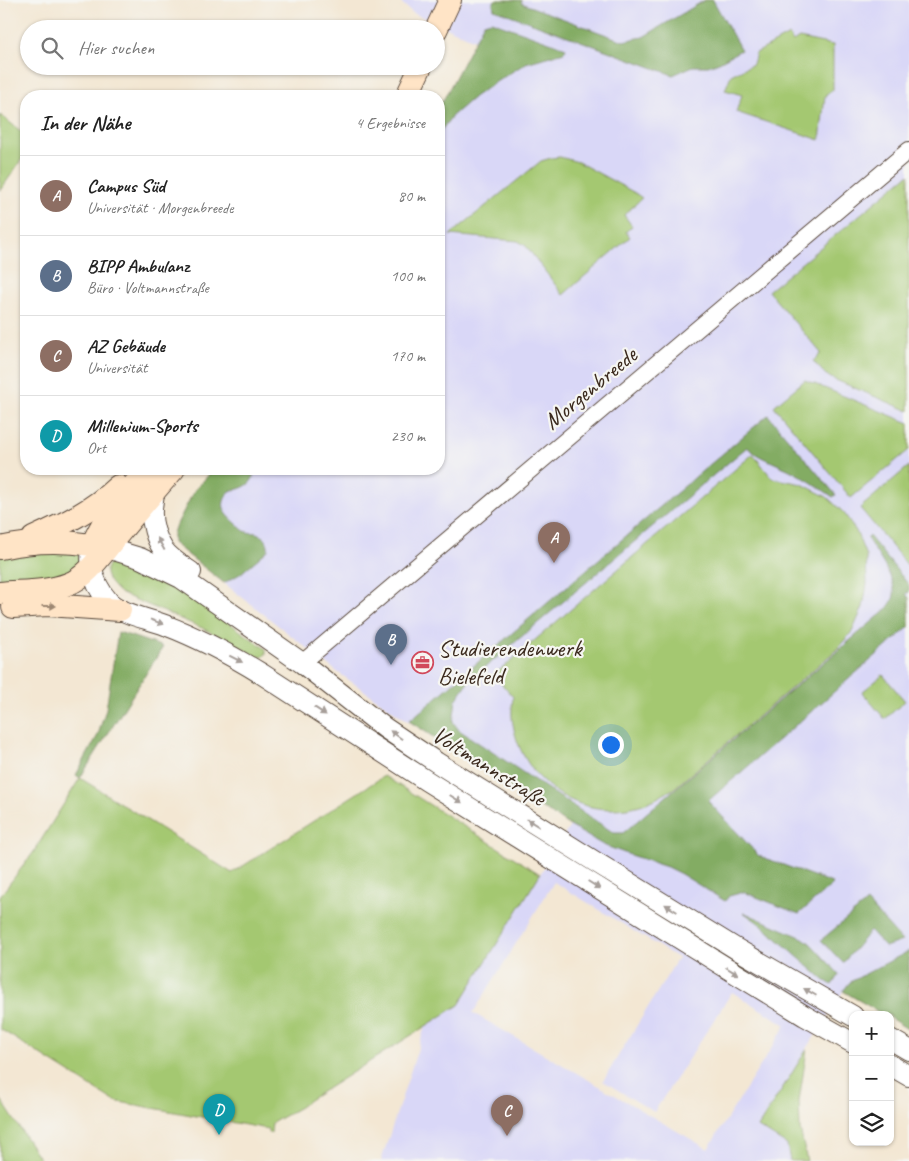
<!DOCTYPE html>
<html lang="de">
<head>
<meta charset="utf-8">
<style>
  :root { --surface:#fff; --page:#f6f6f6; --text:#222; --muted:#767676; --line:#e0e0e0; --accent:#db2777 }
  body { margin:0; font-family:Caveat,sans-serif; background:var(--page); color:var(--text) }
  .controls { position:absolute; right:15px; bottom:15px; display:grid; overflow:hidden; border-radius:10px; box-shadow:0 1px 4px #0004 }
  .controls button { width:45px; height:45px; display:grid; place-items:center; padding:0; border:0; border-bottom:1px solid var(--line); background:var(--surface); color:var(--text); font:25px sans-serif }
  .you { position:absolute; left:610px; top:744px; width:18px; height:18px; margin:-12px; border:4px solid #fff; border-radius:50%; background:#1a73e8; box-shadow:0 0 0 8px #1a73e833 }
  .badge { display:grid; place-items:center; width:32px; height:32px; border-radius:50%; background:var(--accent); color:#fff; font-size:16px; font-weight:700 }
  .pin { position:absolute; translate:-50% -41px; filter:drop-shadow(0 1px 2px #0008) }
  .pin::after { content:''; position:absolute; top:26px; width:18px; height:15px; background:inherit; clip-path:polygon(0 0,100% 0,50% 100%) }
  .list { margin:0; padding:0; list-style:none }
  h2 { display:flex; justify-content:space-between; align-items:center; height:65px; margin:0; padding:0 20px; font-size:21px }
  h2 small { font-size:16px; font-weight:400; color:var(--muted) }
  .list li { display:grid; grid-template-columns:32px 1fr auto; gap:15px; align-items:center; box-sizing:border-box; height:80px; padding:0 20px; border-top:1px solid var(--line) }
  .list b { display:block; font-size:19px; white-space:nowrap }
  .list p { margin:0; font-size:16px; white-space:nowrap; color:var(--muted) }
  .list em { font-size:16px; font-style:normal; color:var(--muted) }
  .icon { flex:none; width:28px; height:28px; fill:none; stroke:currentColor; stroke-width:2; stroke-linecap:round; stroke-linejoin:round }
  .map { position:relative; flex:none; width:909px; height:1161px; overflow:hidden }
  .search { position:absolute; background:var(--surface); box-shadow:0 1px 4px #0004; left:20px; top:20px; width:425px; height:55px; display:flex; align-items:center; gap:12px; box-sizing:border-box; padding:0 18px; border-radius:28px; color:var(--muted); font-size:19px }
  .panel { position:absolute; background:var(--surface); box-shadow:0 1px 4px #0004; left:20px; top:90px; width:425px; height:385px; border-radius:20px }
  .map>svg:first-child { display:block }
</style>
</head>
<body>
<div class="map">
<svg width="909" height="1161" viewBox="0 0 909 1161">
  <rect width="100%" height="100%" fill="#f6f6f2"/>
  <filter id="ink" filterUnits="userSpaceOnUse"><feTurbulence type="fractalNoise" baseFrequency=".02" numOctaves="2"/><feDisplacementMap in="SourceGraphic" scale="10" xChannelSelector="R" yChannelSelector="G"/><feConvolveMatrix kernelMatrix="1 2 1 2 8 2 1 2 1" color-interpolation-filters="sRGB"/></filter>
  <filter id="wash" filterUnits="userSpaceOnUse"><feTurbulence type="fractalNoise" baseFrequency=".0096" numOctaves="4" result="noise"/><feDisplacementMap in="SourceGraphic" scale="20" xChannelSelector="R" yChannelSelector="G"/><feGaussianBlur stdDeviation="1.12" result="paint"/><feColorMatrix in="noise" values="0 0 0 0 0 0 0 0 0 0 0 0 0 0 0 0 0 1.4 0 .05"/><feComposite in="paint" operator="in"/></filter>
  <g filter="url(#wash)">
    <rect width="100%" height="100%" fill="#f3e7d3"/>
    <path fill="#d9d7f7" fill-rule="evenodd" d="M398,0h511v1030l-19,-12v-3h-6l-41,-24 -85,136 29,18 3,16h-409l44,-134 34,-22 111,-179 -165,-107 -69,-48 -163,-128v-11l21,-41 20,-22h225v-361l36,-68 -62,-27zM554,882l124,76 -75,123 51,31 78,-120 54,33 -78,124 -235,-136z"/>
    <g fill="#a4c871" stroke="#707948">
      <path d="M789,35l4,7 6,-4 34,7v45l-8,6 -5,44 -84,-28 6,-17 -17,-5 6,-15 22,-11 3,-11z"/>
      <path d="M0,115l26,20v18l-26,38z"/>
      <path d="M560,157l18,5 57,31 7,5 -18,17 8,11 -6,6 4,5 -67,58 -37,-49 -8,-5 -68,-6 91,-74 10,-3z"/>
      <path d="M909,174v237l-78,-33 -6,-4 -12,-13 8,-8 -53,-62z"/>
      <path d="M805,380l104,43v27l-58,48 -77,-92z"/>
      <path d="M753,454l19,24 30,6 25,13 17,16 12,18 10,25 1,28 -4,23 -11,25 -17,19 -162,138c-6,3 -13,8 -20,11 -12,6 -27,9 -41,9 -49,1 -92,-38 -99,-85 -2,-9 -1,-18 0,-27l-19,-22z"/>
      <path d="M909,466v101l-49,-59z"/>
      <path d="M52,549l26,5 2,7v7l-19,11 -61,6v-29z"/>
      <path d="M113,560h7l54,24 92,65v5l-3,3h-5l-56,-29 -82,-35c-10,-9 -22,-22 -7,-33z"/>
      <path d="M883,675l22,26 -20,18 -23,-27z"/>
      <path d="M384,776l156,98 -81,131 -150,95 -9,7 -28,16 -1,10h-3v-4l-154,-28 -114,-72v-133l33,-43 47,-75 152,95z"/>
      <path d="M807,1049l-8,52 1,28 7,32h-17l-3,-16 -29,-18z"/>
      <path d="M0,1098l41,63h-41z"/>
    </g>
    <g fill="#83ac63" stroke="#5f6b40">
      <path d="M495,0h27l-1,3 102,38 20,-4 62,-37h8l28,50 -22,12 -11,4h-15l-20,9 -179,-66 -1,-5z"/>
      <path d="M491,21l75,27 -2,4 -38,11 -27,17 -24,16 -23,20 -13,17v-25l45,-85z"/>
      <path d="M768,415l68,80 -3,2c-16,-11 -33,-23 -52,-31 -14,-7 -22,-8 -34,-19l-278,234 -13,19 -3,22 6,8 155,103h9l264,-224c3,-5 6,-8 7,-14 3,-15 -19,-43 -27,-57l2,-2 40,49v7l-3,2 3,4v29l-201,174 51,55 73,27 1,1 -34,30 -55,-22 -15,4 -4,5 -44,-27 -14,-7 -37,-12 -27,-10 -33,-19 -161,-105z"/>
      <path d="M214,469h39c0,1 0,8 0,9 -4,9 -14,11 -23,13 -12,14 -6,22 7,33 3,3 6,7 10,8 3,1 8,0 12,2 6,3 10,9 9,16l-28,24 -16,9 -51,-40v-11l21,-41z"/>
      <path d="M118,632l13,4 32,11 -83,131 -4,-3 22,-40 8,-26z"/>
      <path d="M867,902l35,39 -17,6 -15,-16 -27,32 -22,-23z"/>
      <path d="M743,912l60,26 7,5 29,31 -7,11 -8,-5 -64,-56z"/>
      <path d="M909,951v79l-19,-12v-3h-6l-41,-24 7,-9z"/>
    </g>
  </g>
  <g filter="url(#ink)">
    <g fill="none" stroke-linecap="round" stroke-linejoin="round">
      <defs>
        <path id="minor" d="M302,663l607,-513"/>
        <g id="tertiary">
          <path d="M154,490c0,7 -2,14 -2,20 -1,13 4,29 11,39 7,10 18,16 28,23"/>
          <path d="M853,1016l-118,-68 -141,-87 -158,-99 -51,-34 -83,-65 -121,-85 -41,-20 -33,-10 -15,-3c0,7 -2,16 0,23 2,12 9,25 17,34 12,12 40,17 56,23 34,13 66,30 97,49l165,107 316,197 62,38 48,27"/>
          <path d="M890,1039l19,11"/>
          <path d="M890,1065l19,11"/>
        </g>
        <g id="secondary">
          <path d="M436,30l14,-30"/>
          <path d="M407,96l14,-30"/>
          <path d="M33,538c31,-14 60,-28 85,-52"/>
          <path d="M0,548c31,-7 61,-8 92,-3 4,-9 8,-17 13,-25 12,-19 29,-35 44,-51"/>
          <path d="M0,593c22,-2 47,-1 68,-9 20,-7 36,-33 49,-48 19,-23 37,-45 57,-67"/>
          <path d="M13,607l35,-2 72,5"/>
        </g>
      </defs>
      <use href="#minor" stroke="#574639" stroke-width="18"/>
      <use href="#tertiary" stroke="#574639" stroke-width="22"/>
      <use href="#secondary" stroke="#574639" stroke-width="24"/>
      <use href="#minor" stroke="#fff" stroke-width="16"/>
      <use href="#tertiary" stroke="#fff" stroke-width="20"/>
      <use href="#secondary" stroke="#ffe4c6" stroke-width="22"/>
    </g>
    <defs><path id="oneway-solid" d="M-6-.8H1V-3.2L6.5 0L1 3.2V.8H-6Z" transform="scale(1.25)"/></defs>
    <g fill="#a79f9a">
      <use href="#oneway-solid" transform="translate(161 544) rotate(-119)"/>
      <use href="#oneway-solid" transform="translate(157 622) rotate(20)"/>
      <use href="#oneway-solid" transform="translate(236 659) rotate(27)"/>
      <use href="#oneway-solid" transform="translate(320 711) rotate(33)"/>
      <use href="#oneway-solid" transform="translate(396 735) rotate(-145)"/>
      <use href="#oneway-solid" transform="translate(456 799) rotate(32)"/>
      <use href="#oneway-solid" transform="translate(533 823) rotate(-148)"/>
      <use href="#oneway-solid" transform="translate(594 885) rotate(32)"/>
      <use href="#oneway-solid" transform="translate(671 908) rotate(-148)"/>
      <use href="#oneway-solid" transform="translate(732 971) rotate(32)"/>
      <use href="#oneway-solid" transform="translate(810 992) rotate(-150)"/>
    </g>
    <use fill="#9d8772" href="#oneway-solid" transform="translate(49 606)"/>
  </g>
  <defs>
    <symbol id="office-ring" viewBox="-11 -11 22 22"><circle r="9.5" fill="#f6f6f2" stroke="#d1495b" stroke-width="1.5"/><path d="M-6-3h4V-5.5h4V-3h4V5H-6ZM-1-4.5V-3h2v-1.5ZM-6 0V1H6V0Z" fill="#d1495b"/></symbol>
  </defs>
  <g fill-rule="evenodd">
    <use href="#office-ring" x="410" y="650" width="25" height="25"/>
  </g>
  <g text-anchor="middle" stroke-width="4.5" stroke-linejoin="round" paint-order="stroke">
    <g font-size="24" fill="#3b2a1e" stroke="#f6f6f2">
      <text transform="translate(590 388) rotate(-40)" y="8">Morgenbreede</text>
      <text transform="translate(489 766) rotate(32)" y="8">Voltmannstraße</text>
    </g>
    <g font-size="24" fill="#3b2a1e" stroke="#f6f6f2" text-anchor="start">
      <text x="438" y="656">Studierendenwerk<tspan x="438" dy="28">Bielefeld</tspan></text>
    </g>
  </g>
</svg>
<div class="controls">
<button>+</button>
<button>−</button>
<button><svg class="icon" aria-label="layers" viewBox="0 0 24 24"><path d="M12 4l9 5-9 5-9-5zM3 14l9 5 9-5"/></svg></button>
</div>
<div class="you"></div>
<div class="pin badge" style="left:554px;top:563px;background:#8d6e63">A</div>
<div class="pin badge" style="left:391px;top:665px;background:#5c6f8a">B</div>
<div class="pin badge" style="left:507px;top:1136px;background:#8d6e63">C</div>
<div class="pin badge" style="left:219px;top:1135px;background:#0f9aa8">D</div>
<div class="search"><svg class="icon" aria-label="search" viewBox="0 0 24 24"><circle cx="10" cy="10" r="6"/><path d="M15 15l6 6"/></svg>Hier suchen</div>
<section class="panel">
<h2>In der Nähe<small>4 Ergebnisse</small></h2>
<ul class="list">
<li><span class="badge" style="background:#8d6e63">A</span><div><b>Campus Süd</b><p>Universität · Morgenbreede</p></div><em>80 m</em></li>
<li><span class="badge" style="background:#5c6f8a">B</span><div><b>BIPP Ambulanz</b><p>Büro · Voltmannstraße</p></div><em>100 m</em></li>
<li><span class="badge" style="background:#8d6e63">C</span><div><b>AZ Gebäude</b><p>Universität</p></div><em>170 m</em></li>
<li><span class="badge" style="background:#0f9aa8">D</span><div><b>Millenium-Sports</b><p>Ort</p></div><em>230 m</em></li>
</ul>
</section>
</div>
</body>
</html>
